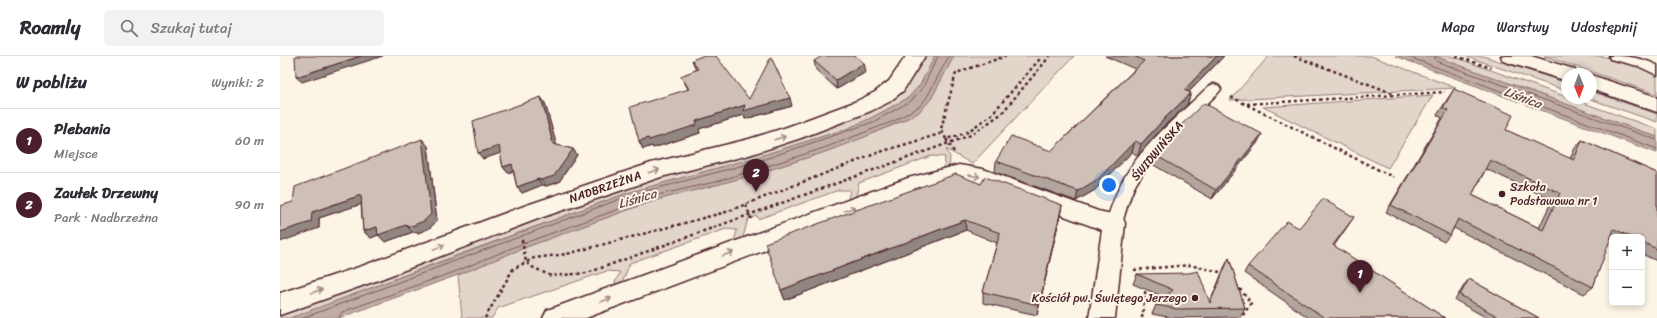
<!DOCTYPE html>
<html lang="pl">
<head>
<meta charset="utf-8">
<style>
  :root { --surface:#fff; --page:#f2f2f3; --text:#2b2b33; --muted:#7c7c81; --line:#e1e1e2; --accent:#4a1f2b }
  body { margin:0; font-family:Sriracha,sans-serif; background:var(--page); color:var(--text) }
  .controls { position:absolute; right:12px; bottom:12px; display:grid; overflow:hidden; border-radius:6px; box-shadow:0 2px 6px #0003 }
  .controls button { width:36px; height:36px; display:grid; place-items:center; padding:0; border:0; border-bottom:1px solid var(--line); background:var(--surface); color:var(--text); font:20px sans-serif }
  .compass { position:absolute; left:1281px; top:12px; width:36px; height:36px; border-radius:50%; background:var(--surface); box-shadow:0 2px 6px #0003; rotate:179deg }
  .you { position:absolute; left:829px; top:129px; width:14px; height:14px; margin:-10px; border:3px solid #fff; border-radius:50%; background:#1a73e8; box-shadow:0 0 0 6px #1a73e833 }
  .badge { display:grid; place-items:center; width:26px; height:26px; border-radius:50%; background:var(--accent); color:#fff; font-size:13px; font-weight:700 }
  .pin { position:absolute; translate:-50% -33px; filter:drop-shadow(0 1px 2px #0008) }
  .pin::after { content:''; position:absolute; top:21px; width:14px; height:12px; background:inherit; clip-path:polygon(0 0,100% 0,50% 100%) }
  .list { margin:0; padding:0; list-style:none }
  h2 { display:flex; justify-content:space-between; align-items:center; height:52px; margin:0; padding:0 16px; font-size:17px }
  h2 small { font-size:13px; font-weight:400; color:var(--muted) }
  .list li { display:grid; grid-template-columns:26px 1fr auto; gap:12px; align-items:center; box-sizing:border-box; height:64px; padding:0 16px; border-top:1px solid var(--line) }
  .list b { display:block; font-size:15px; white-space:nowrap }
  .list p { margin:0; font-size:13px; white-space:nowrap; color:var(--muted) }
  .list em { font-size:13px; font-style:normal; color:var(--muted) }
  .icon { flex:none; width:22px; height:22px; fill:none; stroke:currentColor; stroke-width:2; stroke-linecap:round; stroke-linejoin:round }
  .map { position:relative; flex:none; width:1377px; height:262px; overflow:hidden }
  header { display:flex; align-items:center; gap:24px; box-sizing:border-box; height:56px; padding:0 20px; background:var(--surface); border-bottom:1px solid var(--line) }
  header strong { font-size:19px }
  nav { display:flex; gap:22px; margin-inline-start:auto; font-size:14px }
  .search { width:280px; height:36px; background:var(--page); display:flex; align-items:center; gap:10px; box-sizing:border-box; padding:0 14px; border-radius:6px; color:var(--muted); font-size:15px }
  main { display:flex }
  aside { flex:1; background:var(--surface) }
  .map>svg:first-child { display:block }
</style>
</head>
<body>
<header>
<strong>Roamly</strong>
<div class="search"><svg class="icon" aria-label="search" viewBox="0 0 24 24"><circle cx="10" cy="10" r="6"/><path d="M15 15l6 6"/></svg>Szukaj tutaj</div>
<nav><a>Mapa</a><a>Warstwy</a><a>Udostępnij</a></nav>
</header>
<main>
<aside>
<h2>W pobliżu<small>Wyniki: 2</small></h2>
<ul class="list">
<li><span class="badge">1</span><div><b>Plebania</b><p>Miejsce</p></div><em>60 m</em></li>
<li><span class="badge">2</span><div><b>Zaułek Drzewny</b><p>Park · Nadbrzeżna</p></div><em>90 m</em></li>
</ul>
</aside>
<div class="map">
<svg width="1377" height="262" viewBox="0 0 1377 262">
  <rect width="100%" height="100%" fill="#fcf5e5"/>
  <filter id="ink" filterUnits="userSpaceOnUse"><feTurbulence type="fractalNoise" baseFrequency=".025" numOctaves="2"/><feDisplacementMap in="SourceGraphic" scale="8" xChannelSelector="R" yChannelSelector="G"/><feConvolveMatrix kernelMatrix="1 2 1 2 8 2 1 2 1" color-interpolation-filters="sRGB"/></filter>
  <g filter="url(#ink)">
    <g fill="#e2d5ca" stroke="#967a7a">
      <path d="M646,0h9l-15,29 -12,13 -37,20 -22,10 -92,29 -130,36 -191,70 -130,50 -16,5h-10v-4l345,-127 249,-78c29,-16 36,-25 52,-53z"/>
      <path d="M674,0h120l-102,108 -26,-15 4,8 -1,11 -5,1 1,-12 -14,-1 -72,27 -4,18 -8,2 3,-13h-11l-81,29 -1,-3 -9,3 -6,22 -9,4 4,-15 -11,-1 -96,34 -9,22 -8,2 7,-15 -13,-1 -109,37 -6,10h-30l-4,-43 63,-26 112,-41 27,-9 56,-14 40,-11 69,-22 71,-28 22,-11 5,-5 8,-9z"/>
      <path d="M989,0h102l85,32 -226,12z"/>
      <path d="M1154,0h17l206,73v8z"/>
      <path d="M1185,0h18l84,27v8z"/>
      <path d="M1264,0h57l35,8 21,9v21z"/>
      <path d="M1311,35l66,23v8l-70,-24h4z"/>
      <path d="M1153,39l-45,73 -125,-61z"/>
    </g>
    <g fill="#c0aca5" stroke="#917474">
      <path d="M655,0h19l-23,43 -13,14 -53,24 -40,15 -69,22 -40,11 -56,14 -27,9 -112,41 -63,26 -119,43h-49l337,-125 130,-36 92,-29 22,-10 37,-20 12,-13z"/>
      <path d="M1115,0h39l223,81v16z"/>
    </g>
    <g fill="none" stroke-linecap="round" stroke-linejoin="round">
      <g stroke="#79575c" stroke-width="1">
        <path d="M1126,0l251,93"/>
        <path d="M1155,0v3l3,3 219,78"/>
        <path d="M23,262l325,-122 131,-35 114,-39 38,-21 12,-14 15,-31"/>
        <path d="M59,262l3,-6 115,-41 62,-26 139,-50 57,-13 40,-12 69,-22 70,-27 26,-15 7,-9 22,-41"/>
      </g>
      <defs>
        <g id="lane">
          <path d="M1329,0c19,0 30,1 48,9v10l-19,-9 -28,-7z"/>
          <path d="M934,28l5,2 2,3 -2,3c-29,29 -62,57 -83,92 -8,14 -10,30 -16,44l-6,1 -6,-1 -2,-5c5,-16 10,-31 18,-45 21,-36 56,-64 85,-92z"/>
        </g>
        <g id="street">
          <path d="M626,0h19l-22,35 -14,11 -18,9 -70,27 -52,17 -88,22 -118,40 -170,65 -93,33v-22l82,-27 165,-61 124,-42 98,-24 38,-12 70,-26 18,-9 14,-11z"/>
          <path d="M679,109l24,4 115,42 24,5 3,7 -10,95h-26l13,-88 -121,-45 -22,-4 -40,11 -333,126h-43l4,-8 9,-3 352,-129z"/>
        </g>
        <g id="secondary">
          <path d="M1221,0h30l43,13 3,5h-10v7l-64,-20z"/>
          <path d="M1311,19l66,22v15l-66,-23z"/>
        </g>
      </defs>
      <use href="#lane" stroke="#4a1f2b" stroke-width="3"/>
      <use href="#street" stroke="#4a1f2b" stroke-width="3"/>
      <use href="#secondary" stroke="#4a1f2b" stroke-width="3"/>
      <g stroke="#4a1f2b" stroke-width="2.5" stroke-dasharray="3 3" stroke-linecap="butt">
        <path d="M1014,0l101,38"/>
        <path d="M1176,0l35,12"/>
        <path d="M951,41l162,80"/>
        <path d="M967,48l198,-12"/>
        <path d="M666,83l-5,-10 15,-56 50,-17"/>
        <path d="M674,96l-8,-13 20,-6 25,-18 48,-55 -1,-4"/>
        <path d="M466,149l6,16"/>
        <path d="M242,184l4,22 4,4 21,10 36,-3 384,-138 30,-21 49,-58"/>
        <path d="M854,214l55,-5 35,8"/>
        <path d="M956,228l15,19 -10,15"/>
        <path d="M205,262l28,-49 21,-11 33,-4 159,-42 154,-60 63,-19"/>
        <path d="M862,262l4,-32"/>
      </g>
      <use href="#lane" fill="#fcf5e5" fill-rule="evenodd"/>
      <use href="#street" fill="#fcf5e5" fill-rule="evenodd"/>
      <use href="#secondary" fill="#fcf5e5" fill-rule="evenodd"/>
    </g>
    <g fill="#b2a59d" stroke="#4a1f2b" fill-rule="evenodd">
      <path d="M825,0h119l-35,36 2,1 -4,12 -25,23 -24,28 -6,-4 -37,38 -19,11 -81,-29 1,-11 55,-10 84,-82z"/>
      <path d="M412,4l57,39 43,7 -47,13 -1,-4 -45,14 1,4 -47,15 -1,-2 -9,3 -4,-8 49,-52 -7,-13 15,-6z"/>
      <path d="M534,5l52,11 -29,17 -21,-19z"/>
      <path d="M1174,33l52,41 64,29 5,-11 7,-8 75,33v88l-15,-7v-17h-30v2l-2,-1 -17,49 -9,7 -130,-66 -4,7 -6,7 -58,-30 56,-94 -5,-3zM1206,113l66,31 -13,28 -67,-33z"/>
      <path d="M265,47l11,42 17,4 4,6 -18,27 -13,4 -4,-1 -20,8 -5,-6 -4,-16 -5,2 -5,-6 -3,-14 -17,6z"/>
      <path d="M978,86l-46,57 -60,-35 3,-9z"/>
      <path d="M148,90l9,75 -7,7 -12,5 -5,-1 -28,10 -7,-7 -7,3 -8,-7 -2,-27 -42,14v10l-26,-26z"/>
      <path d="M701,128l81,21 -2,11 -23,99 -54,-12v-11l14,-49 -31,-13 -181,70 -4,-10z"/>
      <path d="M1074,161l-20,29 111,72h-136l-65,-45 4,-7z"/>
      <path d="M949,202l16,50 -5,9 -67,1 -21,-4 4,-9 8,-8 -31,-13 4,-10 73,28 14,-34z"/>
      <path d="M1189,223l70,39h-52l-32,-18 10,-16z"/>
    </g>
    <g fill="#918680" stroke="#4a1f2b">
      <path d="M81,0h22l-81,26 -6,-5z"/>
      <path d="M937,0h7l-44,45 4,-11z"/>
      <path d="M584,7l2,9 -29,17 -1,-9z"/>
      <path d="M911,37l-4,12 -25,23 -24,28 3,-12 25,-27z"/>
      <path d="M261,41l4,6 13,47 -5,-6z"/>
      <path d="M510,42l2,8 -47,13 -1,-4 -45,14 1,4 -47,15 -1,-2 -9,3 -4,-8 57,-20 49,-16z"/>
      <path d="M982,78l-4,8 -46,57 4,-9z"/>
      <path d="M142,83l6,7 9,75 -7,7 -12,5 -7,-7z"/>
      <path d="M855,85l-3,11 -37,38 -19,11 2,-10z"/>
      <path d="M219,90l5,6 -21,7 -5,-6z"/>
      <path d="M293,93l4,6 -18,27 -13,4 -5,-6z"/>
      <path d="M232,108l4,6 -8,3 -5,-6z"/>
      <path d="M258,123l4,6 -20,8 -5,-6z"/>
      <path d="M81,139l7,7 -49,16v10l-39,14v-10l32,-20z"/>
      <path d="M782,149l-2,11 -23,99 2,-10z"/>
      <path d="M685,164l1,10 -181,70 -4,-10z"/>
      <path d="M126,169l7,7 -28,10 -7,-7 -7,3 -8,-7 14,-4z"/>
    </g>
    <g fill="#cfc0b7" stroke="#4a1f2b" fill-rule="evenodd">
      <path d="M15,0h66l-65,21z"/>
      <path d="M422,0h14l33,43 22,-42 19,41 -47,13 2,-6 -49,16 1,4 -48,15 -1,-2 -9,3 -9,-34 59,-18 -8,-13 17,-7 -6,-9z"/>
      <path d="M542,0h34l8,7 -28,17 -22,-19z"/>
      <path d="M854,0h83l-33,34 7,3 -25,24 -25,27 -6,-3 -37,38 -20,12 -82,-30 15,-25 40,15 93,-90z"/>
      <path d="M1174,33l59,26 -7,15 68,30 8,-20 75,33v76l-15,-7v-5h-11l-17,-8 -21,58 -135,-68 -8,16 -59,-30 57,-95 -5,-2zM1210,104l70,33 -17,37 -71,-35z"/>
      <path d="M261,41l12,47 20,5 -19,27 -13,4 -3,-1 -21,8 -5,-23 -9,3 -4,-21 -21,7 -5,-32z"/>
      <path d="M924,47l58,31 -46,56 -61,-35 23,-27z"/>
      <path d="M142,83l9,75 -7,7 -13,5 -5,-1 -28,10 -1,-8 -14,4 -2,-36 -49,17 -1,10 -31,10v-26l13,-4 2,-15z"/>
      <path d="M676,118l25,10 4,-7 77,28 -23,100 -56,-13 17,-59 -35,-13 -184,70 -16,-47z"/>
      <path d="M1043,143l31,18 -21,28 112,73h-120l-77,-52 39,-45 12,7z"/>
      <path d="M949,202l16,50 -68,1 -21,-4 17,-15 -36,-16 52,-1 9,-2 12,32z"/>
      <path d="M1189,223l70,39h-39l-40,-23z"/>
    </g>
    <defs><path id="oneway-shaft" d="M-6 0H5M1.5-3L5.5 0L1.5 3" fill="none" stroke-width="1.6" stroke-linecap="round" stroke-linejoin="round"/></defs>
    <g stroke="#a38a88">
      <use href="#oneway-shaft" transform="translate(500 82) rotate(-17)"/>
      <use href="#oneway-shaft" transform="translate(374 115) rotate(-18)"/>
      <use href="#oneway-shaft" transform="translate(694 120) rotate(9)"/>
      <use href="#oneway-shaft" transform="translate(570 153) rotate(-20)"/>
      <use href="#oneway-shaft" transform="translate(159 191) rotate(-21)"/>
      <use href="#oneway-shaft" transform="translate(448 198) rotate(-20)"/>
      <use href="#oneway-shaft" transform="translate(37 235) rotate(-19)"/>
      <use href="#oneway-shaft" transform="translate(326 244) rotate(-20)"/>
    </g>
  </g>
  <g fill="#4a1f2b" stroke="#fcf5e5" stroke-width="1.5">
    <circle cx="1222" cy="138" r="4"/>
    <circle cx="915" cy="242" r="4"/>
  </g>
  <g text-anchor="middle" stroke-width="4" stroke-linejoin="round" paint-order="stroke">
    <g font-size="12" fill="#4a1f2b" stroke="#fcf5e5">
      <text transform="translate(877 95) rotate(-50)" y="4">ŚWIDWIŃSKA</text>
      <text transform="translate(325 131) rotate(-19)" y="4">NADBRZEŻNA</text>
    </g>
    <g font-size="12" fill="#4a1f2b" stroke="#fcf5e5" text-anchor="start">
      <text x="1230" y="135">Szkoła<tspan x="1230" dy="14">Podstawowa nr 1</tspan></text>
      <text x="907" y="246" text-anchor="end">Kościół pw. Świętego Jerzego</text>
    </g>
    <g font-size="13" font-style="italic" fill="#6d4950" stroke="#fcf5e5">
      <text transform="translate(1243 41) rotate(20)" y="5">Liśnica</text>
      <text transform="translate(357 142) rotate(-17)" y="5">Liśnica</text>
    </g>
  </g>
</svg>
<div class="controls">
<button>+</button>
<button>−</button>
</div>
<svg class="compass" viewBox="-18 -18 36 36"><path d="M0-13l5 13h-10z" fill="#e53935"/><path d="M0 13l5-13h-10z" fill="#7c7c81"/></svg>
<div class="you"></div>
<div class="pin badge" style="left:1080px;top:237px">1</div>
<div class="pin badge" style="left:476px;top:136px">2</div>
</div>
</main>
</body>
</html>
